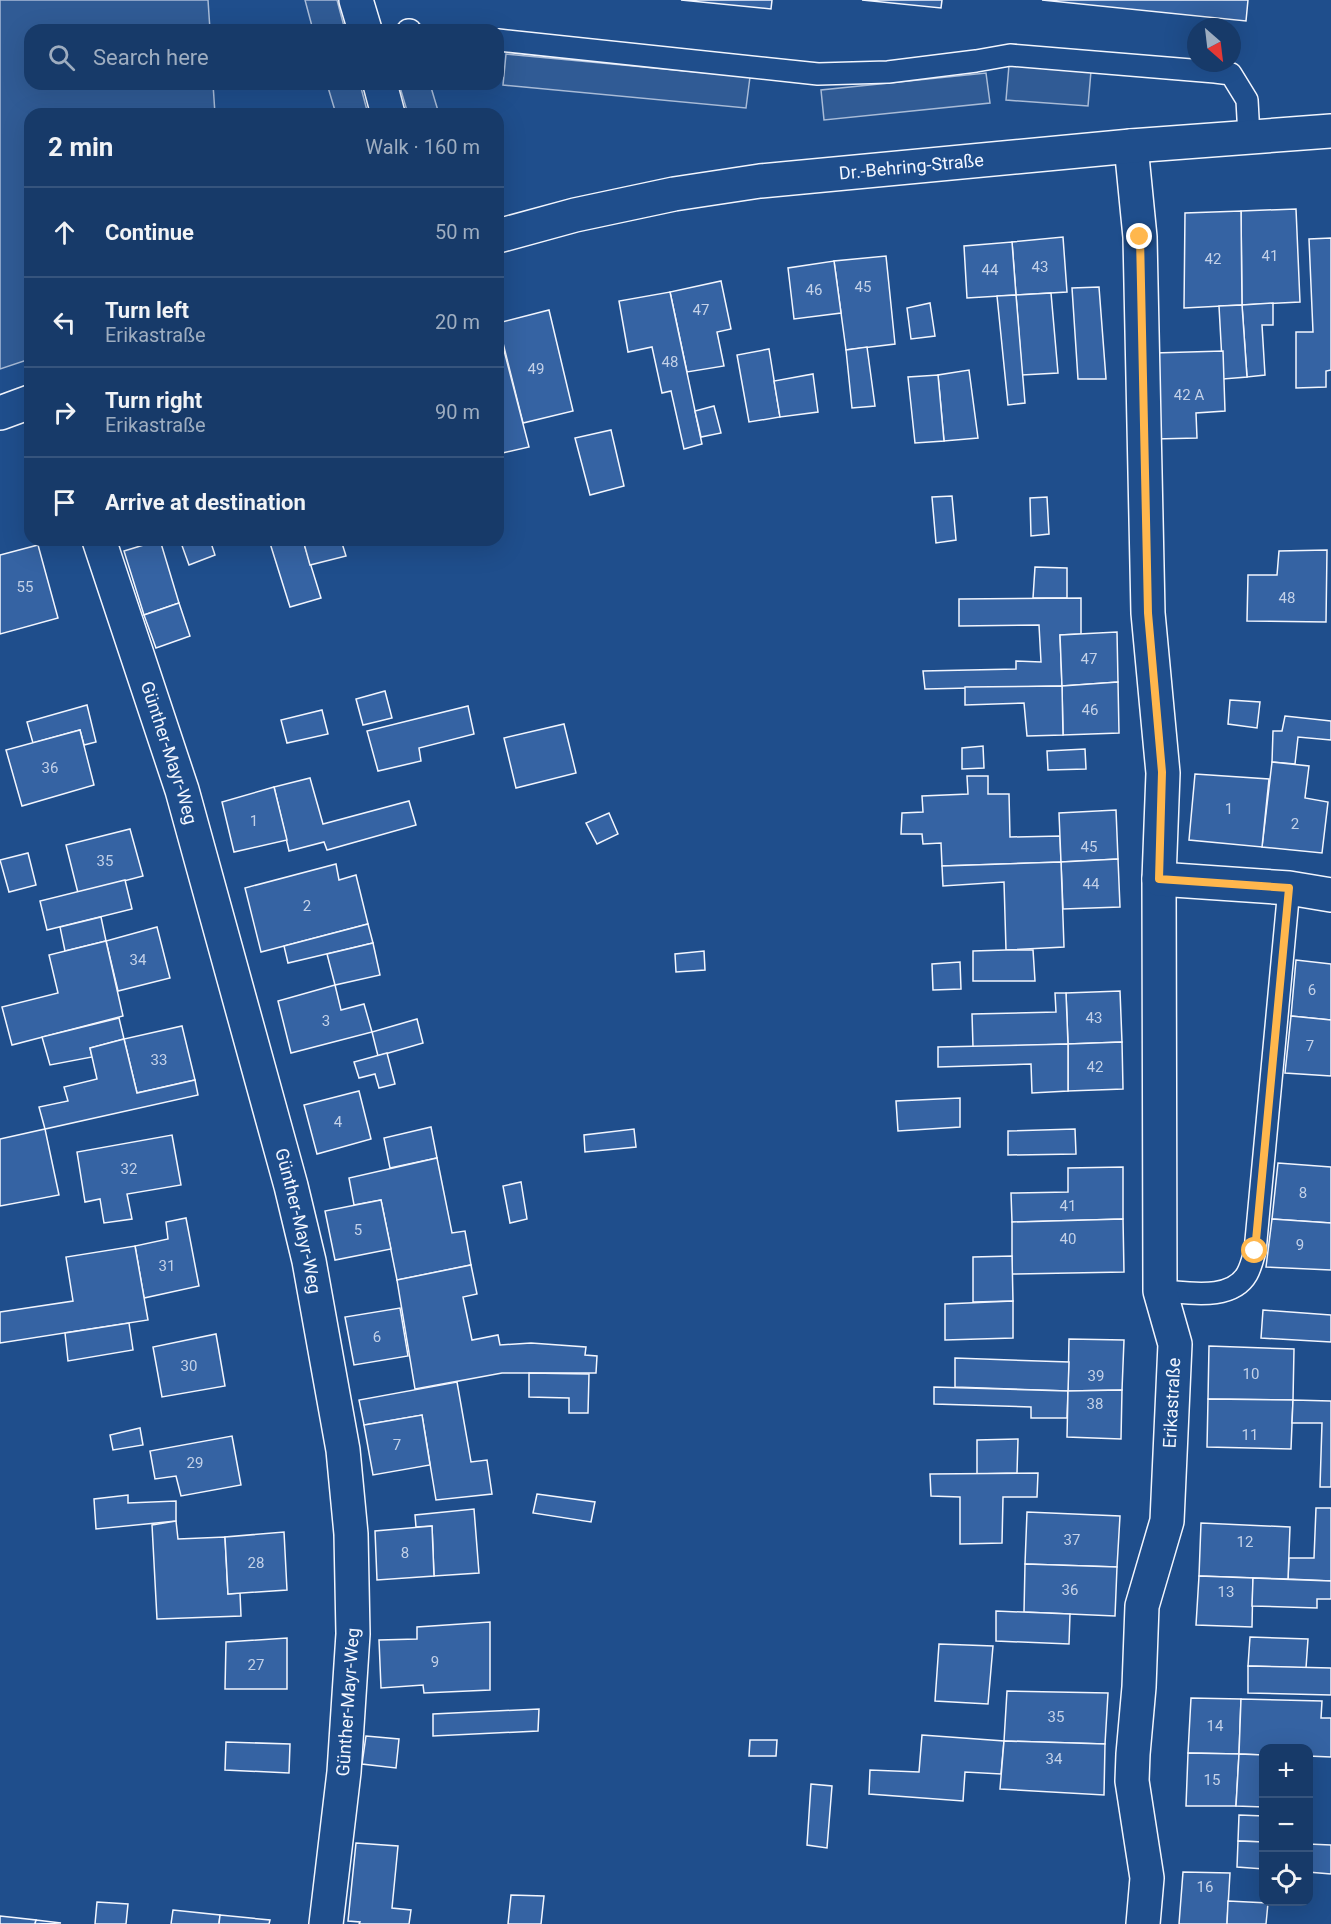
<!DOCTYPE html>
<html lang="en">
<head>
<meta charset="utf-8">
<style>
  :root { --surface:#173a69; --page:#244571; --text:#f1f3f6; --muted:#9eadc0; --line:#36547d }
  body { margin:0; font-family:Roboto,sans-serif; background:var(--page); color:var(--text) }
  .controls { position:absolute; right:18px; bottom:18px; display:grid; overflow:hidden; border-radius:12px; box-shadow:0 6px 24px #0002 }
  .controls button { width:54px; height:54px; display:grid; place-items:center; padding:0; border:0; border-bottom:2px solid var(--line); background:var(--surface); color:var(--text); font:30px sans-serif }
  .compass { position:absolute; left:1187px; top:18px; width:54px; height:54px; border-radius:50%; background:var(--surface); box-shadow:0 6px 24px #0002; rotate:152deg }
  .stop { position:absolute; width:18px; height:18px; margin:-14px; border:4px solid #ffb74d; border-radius:50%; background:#fff }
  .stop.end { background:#ffb74d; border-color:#fff; box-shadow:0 2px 6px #0008 }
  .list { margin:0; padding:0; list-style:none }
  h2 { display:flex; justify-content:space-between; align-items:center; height:78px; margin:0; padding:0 24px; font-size:26px }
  h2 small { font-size:20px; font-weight:400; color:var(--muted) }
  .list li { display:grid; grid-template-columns:39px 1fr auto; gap:18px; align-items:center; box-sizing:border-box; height:90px; padding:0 24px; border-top:2px solid var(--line) }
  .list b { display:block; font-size:22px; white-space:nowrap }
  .list p { margin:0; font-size:20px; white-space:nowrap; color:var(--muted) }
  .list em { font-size:20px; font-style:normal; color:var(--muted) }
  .icon { flex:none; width:33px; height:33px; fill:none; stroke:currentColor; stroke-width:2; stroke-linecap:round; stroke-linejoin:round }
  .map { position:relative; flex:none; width:1331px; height:1924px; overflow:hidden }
  .search { position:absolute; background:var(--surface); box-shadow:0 6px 24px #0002; left:24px; top:24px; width:480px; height:66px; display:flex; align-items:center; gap:15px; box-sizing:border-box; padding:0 21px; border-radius:18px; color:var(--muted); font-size:22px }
  .panel { position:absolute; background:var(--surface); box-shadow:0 6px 24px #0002; left:24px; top:108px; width:480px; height:438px; border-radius:18px }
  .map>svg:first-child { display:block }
</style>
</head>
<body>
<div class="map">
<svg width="1331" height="1924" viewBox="0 0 1331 1924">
  <rect width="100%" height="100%" fill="#1f4e8c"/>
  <g fill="#305b95" stroke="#a8bbd7" stroke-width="1.5">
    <path d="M0,0h208l2,30h-180v54h183l2,30h-185v245l-30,10z"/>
    <path d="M305,0h32l8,30h-32z"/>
    <path d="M506,54l244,23 -4,31 -243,-23z"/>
    <path d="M1009,65l82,6 -3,35 -82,-6z"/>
    <path d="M986,73l4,30 -166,17 -3,-30z"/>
    <path d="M327,84h33l8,30h-32z"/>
    <path d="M399,84h31l9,30h-31z"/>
  </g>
  <g fill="#3563a3" stroke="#f2f6ff" stroke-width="1.5">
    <path d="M681,0h91l-1,9z"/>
    <path d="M862,0h80l-1,8z"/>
    <path d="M1042,0h206l-2,21z"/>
    <path d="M1296,209l4,93 -58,3 -1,-94z"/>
    <path d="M1241,211l1,94 -58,3 1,-95z"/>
    <path d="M1063,237l4,55 -51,3 -4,-53z"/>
    <path d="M1331,238v132l-5,1v16l-30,1v-56h17l-4,-93z"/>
    <path d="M1012,242l4,53 -49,3 -3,-52z"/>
    <path d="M886,256l9,88 -49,6 -12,-89z"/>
    <path d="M834,261l7,52 -47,6 -6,-51z"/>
    <path d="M721,281l10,48 -14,3 7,34 -37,6 -17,-80z"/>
    <path d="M1099,287l7,92h-28l-6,-91z"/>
    <path d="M670,292l32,152 -18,5 -13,-58 -9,2 -10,-46 -24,5 -9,-51z"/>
    <path d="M1051,293l7,80 -36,2 -6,-80z"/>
    <path d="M1016,295l9,108 -17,2 -11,-109z"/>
    <path d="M930,303l5,33 -24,3 -4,-31z"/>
    <path d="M1273,303v22h-11l3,50 -18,2 -5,-72z"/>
    <path d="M1242,305l5,72 -24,2 -4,-73z"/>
    <path d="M549,310l24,101 -50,12 -25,-100z"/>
    <path d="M498,327l31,120 -31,7z"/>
    <path d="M867,347l8,59 -23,2 -6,-58z"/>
    <path d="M769,349l11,68 -31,5 -12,-67z"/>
    <path d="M1223,351l2,60 -29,2 1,25 -42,1 -1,-86z"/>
    <path d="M969,370l9,68 -34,3 -6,-66z"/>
    <path d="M813,374l5,38 -38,5 -6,-36z"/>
    <path d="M938,375l6,66 -29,2 -7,-66z"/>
    <path d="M714,406l7,27 -20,4 -6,-26z"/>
    <path d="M611,430l13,56 -34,9 -15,-57z"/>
    <path d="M952,496l4,44 -20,3 -4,-46z"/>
    <path d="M1047,497l2,37 -18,2 -1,-38z"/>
    <path d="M160,540l19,63 -35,12 -20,-64z"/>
    <path d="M180,540h30l5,15 -26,10z"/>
    <path d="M269,540h34l18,58 -31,9z"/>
    <path d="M303,540h38l5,16 -36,9z"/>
    <path d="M38,545l20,73 -58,16v-79z"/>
    <path d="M1327,550l-1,72 -79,-1 1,-46h29l2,-24z"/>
    <path d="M1035,567l32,1v30h-34z"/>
    <path d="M1081,598v36l-21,1 2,51 -137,3 -2,-18 93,-2v-8l25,1 -2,-37 -80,1v-27z"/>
    <path d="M179,603l11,33 -34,12 -12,-33z"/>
    <path d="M1117,632l1,50 -56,4 -2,-51z"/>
    <path d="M1118,682l1,51 -56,2 -1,-49z"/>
    <path d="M1062,686l1,49 -36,1 -3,-33 -59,2v-18z"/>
    <path d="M385,691l7,27 -29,7 -7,-26z"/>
    <path d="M1230,700l30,2 -3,26 -29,-4z"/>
    <path d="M87,705l9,37 -12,3 -4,-15 -47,13 -6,-21z"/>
    <path d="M468,706l6,28 -55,14 2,13 -43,10 -11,-40z"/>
    <path d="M322,710l6,24 -41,9 -6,-23z"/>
    <path d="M1285,716l46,5v19l-33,-3 -3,27 -23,-2 1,-31h9z"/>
    <path d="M564,724l12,49 -60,15 -12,-50z"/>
    <path d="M80,730l14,55 -72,21 -16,-56z"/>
    <path d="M983,746l1,22 -22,1v-21z"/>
    <path d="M1085,749l1,20 -38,1 -1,-19z"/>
    <path d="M1272,762l37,4 -4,32 23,4 -6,51 -60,-6z"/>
    <path d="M1195,774l74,5 -7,68 -73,-7z"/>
    <path d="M967,776h21v18h21l1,43 50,-1 1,26 -119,4 -1,-23 -18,1 -1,-10h-21l1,-21 21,-1 -1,-16 46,-2z"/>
    <path d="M310,778l13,46 86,-23 7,24 -89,25 -3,-8 -35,9 -15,-64z"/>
    <path d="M274,787l13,53 -53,12 -12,-50z"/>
    <path d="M1116,810l2,49 -57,3 -2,-49z"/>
    <path d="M609,813l9,21 -21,10 -11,-21z"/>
    <path d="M130,829l13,47 -65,17 -12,-48z"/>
    <path d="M28,853l8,32 -27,7 -9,-32z"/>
    <path d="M1118,859l2,48 -57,2 -2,-47z"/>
    <path d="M1061,862l3,85 -58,3 -2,-68 -61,4 -1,-20z"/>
    <path d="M336,864l3,16 17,-5 12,49 -107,28 -16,-64z"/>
    <path d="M125,880l7,29 -85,21 -7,-29z"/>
    <path d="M101,917l5,24 -41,10 -5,-24z"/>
    <path d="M368,924l5,19 -85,20 -4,-17z"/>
    <path d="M157,927l13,51 -52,13 -12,-50z"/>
    <path d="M106,941l17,75 -111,29 -10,-38 56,-14 -9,-38z"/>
    <path d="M373,943l7,32 -45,10 -8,-31z"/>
    <path d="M1006,950h27l2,31h-62v-30z"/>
    <path d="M704,951l1,19 -29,2 -1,-18z"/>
    <path d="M1296,960l35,4v56l-40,-4z"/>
    <path d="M960,962l1,27 -28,1 -1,-26z"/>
    <path d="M335,985l6,25 23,-6 8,28 -81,21 -13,-52z"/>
    <path d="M1120,991l2,51 -54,2 -2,-51z"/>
    <path d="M1055,993h11l2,51 -95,3 -1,-33 84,-2z"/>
    <path d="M1291,1016l40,4v56l-46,-3z"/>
    <path d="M119,1018l5,21 -34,9 2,9 -42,8 -8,-28z"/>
    <path d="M417,1019l6,24 -45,13 -6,-24z"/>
    <path d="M182,1026l13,54 -58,13 -13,-54z"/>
    <path d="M124,1039l13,54 58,-13 3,15 -153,34 -6,-22 29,-6 -4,-14 33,-8 -7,-31z"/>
    <path d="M1122,1042l1,47 -55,2v-47z"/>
    <path d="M1068,1044v47l-36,2 -1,-29 -93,3v-20z"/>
    <path d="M387,1053l8,31 -16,4 -4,-14 -16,4 -5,-16z"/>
    <path d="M359,1091l12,48 -54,15 -13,-49z"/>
    <path d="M960,1098v29l-62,4 -2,-30z"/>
    <path d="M431,1127l6,31 -47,10 -6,-30z"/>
    <path d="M45,1129l14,66 -59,11v-67z"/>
    <path d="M634,1129l2,18 -51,5 -1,-17z"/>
    <path d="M1075,1129l1,25 -68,1v-24z"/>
    <path d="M172,1135l9,50 -54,9 5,25 -28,4 -4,-24 -15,3 -8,-50z"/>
    <path d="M437,1158l15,75 13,-2 6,34 -74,15 -16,-80 -27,5 -5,-27z"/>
    <path d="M1278,1163l53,4v56l-59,-4z"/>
    <path d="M1123,1167v52l-111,3 -1,-29 57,-1v-24z"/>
    <path d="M521,1182l6,37 -17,4 -7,-37z"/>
    <path d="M381,1200l10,49 -56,11 -10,-49z"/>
    <path d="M186,1218l13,68 -55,12 -9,-52 33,-7 -2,-17z"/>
    <path d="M1123,1219l1,53 -112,2v-52z"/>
    <path d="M1272,1219l59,4v47l-65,-3z"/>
    <path d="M135,1246l13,74 -148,23v-31l73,-11 -7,-44z"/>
    <path d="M1012,1256l1,45 -40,1v-45z"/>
    <path d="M471,1265l6,29 -14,3 9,43 26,-5 2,10 31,-2 55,4 -1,8 12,1 -1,17h-94l-87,16 -18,-109z"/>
    <path d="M1013,1301v37l-68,2v-36z"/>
    <path d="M400,1308l8,48 -54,9 -9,-48z"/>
    <path d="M1263,1310l68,5v27l-70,-4z"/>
    <path d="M129,1323l4,27 -65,11 -3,-28z"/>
    <path d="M216,1334l9,52 -63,11 -9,-50z"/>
    <path d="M1069,1339l55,1 -2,50 -54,1z"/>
    <path d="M1209,1346l85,3 -1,51 -85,-1z"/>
    <path d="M955,1358l114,4 -1,29 -113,-4z"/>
    <path d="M529,1373l60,1 -1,39h-19v-15l-40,-1z"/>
    <path d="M457,1382l14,80 16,-2 5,34 -56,6 -14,-85 -58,10 -5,-25z"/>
    <path d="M934,1387l134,4 -1,27h-36v-11l-97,-3z"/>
    <path d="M1122,1390l-1,49 -54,-2 1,-46z"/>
    <path d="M1208,1399l85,1 -2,49 -84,-2z"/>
    <path d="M1293,1400l38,1v86h-11l2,-64h-30z"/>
    <path d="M422,1415l8,50 -57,10 -9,-50z"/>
    <path d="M140,1428l3,17 -30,5 -3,-15z"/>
    <path d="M232,1436l9,49 -60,11 -5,-20 -21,3 -5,-28z"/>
    <path d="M1018,1439l-1,34 -40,1v-34z"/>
    <path d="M1038,1473l-1,24h-34l-1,46 -42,1v-47l-29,-1 -1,-22z"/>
    <path d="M537,1494l58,8 -4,20 -58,-9z"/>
    <path d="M128,1495v8l48,-2v20l-80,8 -2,-30z"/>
    <path d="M1316,1508h15v73l-43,-2 1,-21h25z"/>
    <path d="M474,1509l5,64 -45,3 -2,-50 -16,1 -1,-12z"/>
    <path d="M1027,1512l93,4 -3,51 -92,-3z"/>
    <path d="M176,1521l2,18 47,-2 3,57 12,-1 1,23 -84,3 -5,-94z"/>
    <path d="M1201,1523l89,4 -2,52 -89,-3z"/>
    <path d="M432,1526l2,50 -57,4 -2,-49z"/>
    <path d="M284,1532l3,58 -59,4 -3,-57z"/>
    <path d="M1025,1564l92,3 -2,49 -91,-4z"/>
    <path d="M1199,1576l54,2 -1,49 -56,-2z"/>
    <path d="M1253,1578l78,3v18h-14v9l-65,-2z"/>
    <path d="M996,1611l74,3 -1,30 -73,-3z"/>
    <path d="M490,1622v68l-66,3 -1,-8 -42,3 -2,-48 38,-1v-12z"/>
    <path d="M1250,1637l58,2 -2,29 -58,-2z"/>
    <path d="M287,1638v51h-62l1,-47z"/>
    <path d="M939,1644l54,2 -5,58 -53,-3z"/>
    <path d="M1248,1666l83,2v27l-83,-2z"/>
    <path d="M1007,1691l101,2 -3,51 -101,-3z"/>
    <path d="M1191,1698l50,1 -2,55 -51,-1z"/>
    <path d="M1241,1699l81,2 -1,17h10v39l-23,-1v-8h-44v7l-25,-1z"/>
    <path d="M539,1709l-1,22 -105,5v-22z"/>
    <path d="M922,1735l82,6 -3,33 -36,-2 -2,29 -94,-7 1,-24 49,2z"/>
    <path d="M366,1736l33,3 -3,29 -34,-4z"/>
    <path d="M750,1740h27l-1,16h-27z"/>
    <path d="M1004,1741l101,3 -1,51 -104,-6z"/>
    <path d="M226,1742l64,2 -1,29 -64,-3z"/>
    <path d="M1188,1753l51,1 -3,52h-50z"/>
    <path d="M1239,1754l25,1v52l-28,-1z"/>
    <path d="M811,1784l21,2 -5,62 -20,-3z"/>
    <path d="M1239,1815l25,1v26l-26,-1z"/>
    <path d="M1238,1841l26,1v27l-27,-2z"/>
    <path d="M356,1843l42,3 -6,62 19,2 -2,14h-50l1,-2 -12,-1z"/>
    <path d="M1308,1844l23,1v29l-23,-2z"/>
    <path d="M1183,1872l47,1 -3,51h-48z"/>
    <path d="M511,1895l33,1 -3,28h-33z"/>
    <path d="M1228,1901l40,2 -2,21h-39z"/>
    <path d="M97,1902l31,2 -2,20h-31z"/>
    <path d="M173,1910l47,5 -1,9h-48z"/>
    <path d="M220,1915l50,5 -1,4h-50z"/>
    <path d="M0,1916l36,4 -1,4h-35z"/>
    <path d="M36,1920l25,3 -26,1z"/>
  </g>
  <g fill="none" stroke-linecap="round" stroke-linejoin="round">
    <defs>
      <g id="lane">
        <path d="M408,30h2"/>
        <path d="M498,40l320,34 70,-2 88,-11 34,-6 205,17 16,2 16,26 2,36"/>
        <path d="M1160,1291c26,1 71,11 87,-17 4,-7 6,-16 8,-23l34,-363"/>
      </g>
      <g id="street">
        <path d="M356,0l9,30"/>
        <path d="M380,84l8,30"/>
        <path d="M1131,146l9,91 8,376 15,160 -4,106 1,412 15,53 -8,177 -25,85 -3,81 -6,67 -1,27 15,97 -4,46"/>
        <path id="s1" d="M99,540l83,250 109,396 18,75 34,189 8,84 2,100 -9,138 -18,152"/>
        <path d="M1159,879l130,9 42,7"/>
      </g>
      <g id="secondary">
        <path id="s2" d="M498,236l77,-21 99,-21 86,-13 371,-35 200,-15"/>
        <path d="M0,413l30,-11"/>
      </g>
    </defs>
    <use href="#lane" stroke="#f2f6ff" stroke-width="24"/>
    <use href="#street" stroke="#f2f6ff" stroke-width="36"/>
    <use href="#secondary" stroke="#f2f6ff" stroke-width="36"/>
    <use href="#lane" stroke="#1f4e8c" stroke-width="21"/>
    <use href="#street" stroke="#1f4e8c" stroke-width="33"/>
    <use href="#secondary" stroke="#1f4e8c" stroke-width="33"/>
  </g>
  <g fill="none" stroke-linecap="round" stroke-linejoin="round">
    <path stroke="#ffb74d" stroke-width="8" d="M1140,237l8,376 14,159 -3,107 130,9 -34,363"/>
  </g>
  <g text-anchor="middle" stroke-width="4.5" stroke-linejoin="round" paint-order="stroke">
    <g font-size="15" fill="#c3d1e8">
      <text x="1270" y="261">41</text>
      <text x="1213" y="264">42</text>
      <text x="1040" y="272">43</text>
      <text x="990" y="275">44</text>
      <text x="863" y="292">45</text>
      <text x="814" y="295">46</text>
      <text x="701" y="315">47</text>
      <text x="670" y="367">48</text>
      <text x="536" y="374">49</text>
      <text x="1189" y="400">42 A</text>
      <text x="25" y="592">55</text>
      <text x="1287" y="603">48</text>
      <text x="1089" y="664">47</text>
      <text x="1090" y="715">46</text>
      <text x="50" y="773">36</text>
      <text x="1229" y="814">1</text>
      <text x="254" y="826">1</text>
      <text x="1295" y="829">2</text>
      <text x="1089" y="852">45</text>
      <text x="105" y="866">35</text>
      <text x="1091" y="889">44</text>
      <text x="307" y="911">2</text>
      <text x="138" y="965">34</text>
      <text x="1312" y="995">6</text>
      <text x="1094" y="1023">43</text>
      <text x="326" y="1026">3</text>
      <text x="1310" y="1051">7</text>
      <text x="159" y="1065">33</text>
      <text x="1095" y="1072">42</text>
      <text x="338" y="1127">4</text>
      <text x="129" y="1174">32</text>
      <text x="1303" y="1198">8</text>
      <text x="1068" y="1211">41</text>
      <text x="358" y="1235">5</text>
      <text x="1068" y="1244">40</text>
      <text x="1300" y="1250">9</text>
      <text x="167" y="1271">31</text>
      <text x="377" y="1342">6</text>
      <text x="189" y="1371">30</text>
      <text x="1251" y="1379">10</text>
      <text x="1096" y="1381">39</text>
      <text x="1095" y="1409">38</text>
      <text x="1250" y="1440">11</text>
      <text x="397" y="1450">7</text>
      <text x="195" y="1468">29</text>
      <text x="1072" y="1545">37</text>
      <text x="1245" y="1547">12</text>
      <text x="405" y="1558">8</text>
      <text x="256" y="1568">28</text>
      <text x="1070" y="1595">36</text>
      <text x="1226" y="1597">13</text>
      <text x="435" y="1667">9</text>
      <text x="256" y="1670">27</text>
      <text x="1056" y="1722">35</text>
      <text x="1215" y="1731">14</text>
      <text x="1054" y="1764">34</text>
      <text x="1212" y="1785">15</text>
      <text x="1205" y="1892">16</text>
    </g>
    <g font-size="18" fill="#f2f6ff" stroke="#1f4e8c">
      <text dy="6" stroke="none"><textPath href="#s2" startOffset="420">Dr.-Behring-Straße</textPath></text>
      <text dy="6" stroke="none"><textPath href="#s1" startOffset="224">Günther-Mayr-Weg</textPath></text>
      <text dy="6" stroke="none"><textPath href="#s1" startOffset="710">Günther-Mayr-Weg</textPath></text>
      <text transform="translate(1172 1403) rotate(-87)" y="6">Erikastraße</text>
      <text transform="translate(348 1702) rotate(-86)" y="6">Günther-Mayr-Weg</text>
    </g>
  </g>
</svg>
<div class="controls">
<button>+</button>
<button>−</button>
<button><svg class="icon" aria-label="locate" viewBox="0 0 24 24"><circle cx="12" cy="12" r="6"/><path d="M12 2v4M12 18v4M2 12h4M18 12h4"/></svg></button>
</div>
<svg class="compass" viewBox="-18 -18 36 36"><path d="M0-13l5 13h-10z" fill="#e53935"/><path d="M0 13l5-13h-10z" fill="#9eadc0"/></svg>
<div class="stop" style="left:1255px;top:1251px"></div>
<div class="stop end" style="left:1140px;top:237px"></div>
<div class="search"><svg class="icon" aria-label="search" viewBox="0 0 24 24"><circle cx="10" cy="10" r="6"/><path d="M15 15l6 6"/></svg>Search here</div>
<section class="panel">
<h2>2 min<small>Walk · 160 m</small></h2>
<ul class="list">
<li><svg class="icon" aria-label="ahead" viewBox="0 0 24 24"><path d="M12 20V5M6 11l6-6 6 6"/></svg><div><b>Continue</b></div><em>50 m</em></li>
<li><svg class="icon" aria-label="left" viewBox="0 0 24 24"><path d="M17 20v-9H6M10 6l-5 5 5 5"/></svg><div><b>Turn left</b><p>Erikastraße</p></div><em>20 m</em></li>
<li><svg class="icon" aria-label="right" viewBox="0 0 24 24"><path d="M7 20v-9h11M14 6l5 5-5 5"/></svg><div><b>Turn right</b><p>Erikastraße</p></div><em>90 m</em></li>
<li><svg class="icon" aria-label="arrive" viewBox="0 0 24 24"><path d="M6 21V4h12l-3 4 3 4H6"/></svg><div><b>Arrive at destination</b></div></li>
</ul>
</section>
</div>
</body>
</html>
